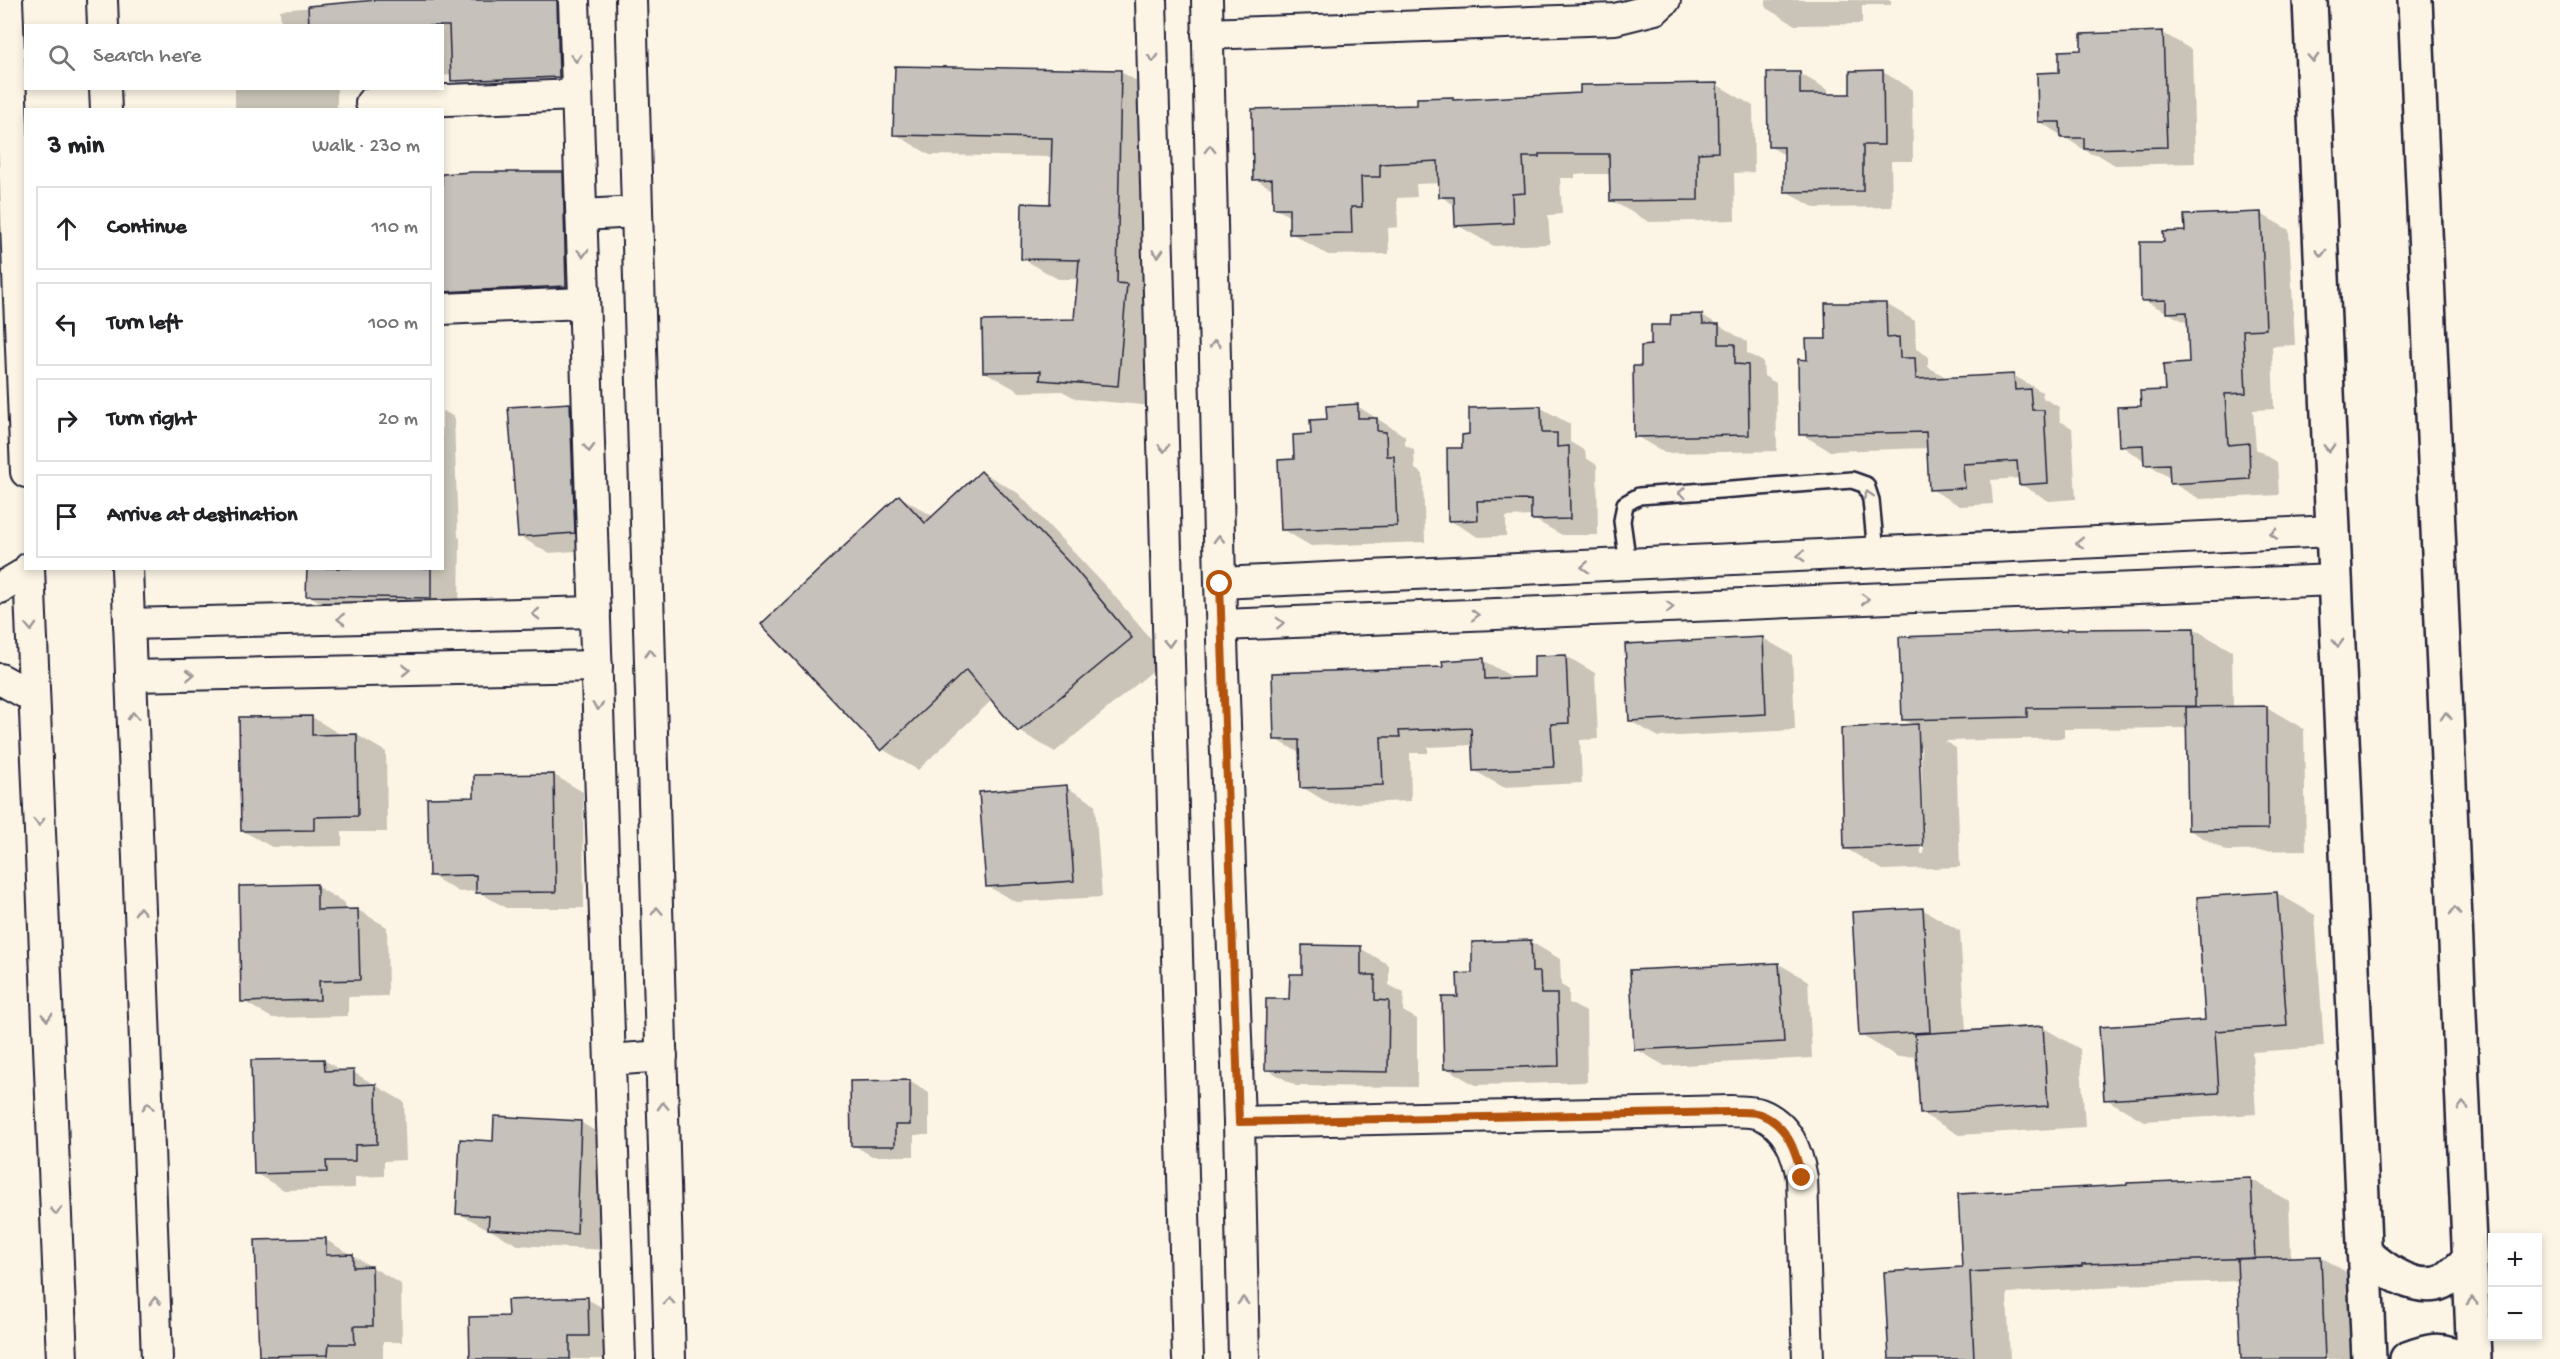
<!DOCTYPE html>
<html lang="en">
<head>
<meta charset="utf-8">
<style>
  :root { --surface:#fff; --page:#f2f2f2; --text:#202124; --muted:#757577; --line:#e0e0e0 }
  body { margin:0; font-family:"Gochi Hand",sans-serif; background:var(--page); color:var(--text) }
  .controls { position:absolute; right:18px; bottom:18px; display:grid; overflow:hidden; border-radius:0px; box-shadow:0 3px 9px #0003 }
  .controls button { width:54px; height:54px; display:grid; place-items:center; padding:0; border:0; border-bottom:2px solid var(--line); background:var(--surface); color:var(--text); font:30px sans-serif }
  .stop { position:absolute; width:18px; height:18px; margin:-14px; border:4px solid #b45309; border-radius:50%; background:#fff }
  .stop.end { background:#b45309; border-color:#fff; box-shadow:0 2px 6px #0008 }
  .list { margin:0; padding:0; list-style:none }
  h2 { display:flex; justify-content:space-between; align-items:center; height:78px; margin:0; padding:0 24px; font-size:26px }
  h2 small { font-size:20px; font-weight:400; color:var(--muted) }
  .list li { display:grid; grid-template-columns:39px 1fr auto; gap:18px; align-items:center; box-sizing:border-box; height:84px; margin:0 12px 12px; padding:0 12px; border:2px solid var(--line); border-radius:0px }
  .list b { display:block; font-size:22px; white-space:nowrap }
  .list em { font-size:20px; font-style:normal; color:var(--muted) }
  .icon { flex:none; width:33px; height:33px; fill:none; stroke:currentColor; stroke-width:2; stroke-linecap:round; stroke-linejoin:round }
  .map { position:relative; flex:none; width:2560px; height:1359px; overflow:hidden }
  .search { position:absolute; background:var(--surface); box-shadow:0 3px 9px #0003; left:24px; top:24px; width:420px; height:66px; display:flex; align-items:center; gap:15px; box-sizing:border-box; padding:0 21px; border-radius:0px; color:var(--muted); font-size:22px }
  .panel { position:absolute; background:var(--surface); box-shadow:0 3px 9px #0003; left:24px; top:108px; width:420px; height:462px; border-radius:0px }
  .map>svg:first-child { display:block }
</style>
</head>
<body>
<div class="map">
<svg width="2560" height="1359" viewBox="0 0 2560 1359">
  <rect width="100%" height="100%" fill="#fcf5e5"/>
  <filter id="ink" filterUnits="userSpaceOnUse"><feTurbulence type="fractalNoise" baseFrequency=".0167" numOctaves="2"/><feDisplacementMap in="SourceGraphic" scale="12" xChannelSelector="R" yChannelSelector="G"/><feConvolveMatrix kernelMatrix="1 2 1 2 8 2 1 2 1" color-interpolation-filters="sRGB"/></filter>
  <g filter="url(#ink)">
    <g fill="#0003" fill-rule="evenodd">
      <path d="M392,0h199l-6,18 3,75 -107,4 -29,-17v-5l-10,1v-50h-161l-1,-16z"/>
      <path d="M1766,0h125v5h-29v19l-67,1 -29,-17z"/>
      <path d="M2163,33l29,17 3,113 -80,2 -18,-11h-6l-51,-32 43,-71z"/>
      <path d="M1121,72l35,20 -3,314 -76,-7 -15,-8 -42,1 -35,-20 90,-52 4,-41h-21l-35,-20 29,-54 1,-48 -123,-2 -35,-21z"/>
      <path d="M1883,72l29,17 1,72h-22l1,46 -77,1 -29,-17 -1,-36 -16,-9 30,-73 29,17v5h24z"/>
      <path d="M1716,84l37,22 1,66 -20,1 1,47 -86,2 -37,-21 -1,-27h-36v4h-15l2,36 -14,1 2,29 -56,2 -37,-21 -1,-19 -16,-10v-13l-24,1 1,13 -20,1 1,29 -10,1 1,26 -61,1 -37,-22 -1,-16 -16,-10v-17l-19,-11 163,-73 34,-8 5,3z"/>
      <rect x="235" y="88" width="102" height="22"/>
      <path d="M562,174l29,17 4,111 -153,16v-143z"/>
      <path d="M2261,214l28,16 6,115 -23,1 2,63 -21,1 3,39 21,13 2,33 -79,4 -28,-16 -1,-4 -51,-34 23,-38 24,-16 23,-26 -1,-41 -46,-24 22,-57 21,-10z"/>
      <path d="M1886,304l29,17 1,28 12,7v11l16,9v3l69,-4 29,17 1,6 16,9 1,14 12,7 4,71 -27,2 -29,-17v-6l-29,2 2,24 -33,2 -29,-17 -3,-41 -98,3 -29,-17 8,-73 19,-21 -1,-35z"/>
      <path d="M1702,315l45,27v11l16,9 1,14 12,7 1,68 -112,2 -29,-17 7,-68 10,-21 19,-21z"/>
      <path d="M570,404l29,17 4,128 -55,4 -29,-17z"/>
      <path d="M1357,406l48,30v9l9,5 1,19 8,5 2,68 -114,4 -29,-17 14,-68 16,-25 17,-15z"/>
      <path d="M1541,408l29,16v18l15,9 1,7 11,7 1,70h-36l-29,-16v-3l-27,1v19l-28,1 -29,-17 15,-71z"/>
      <path d="M442,410l12,7 4,120 2,1 -1,76 -122,-2 -29,-17v-27h134z"/>
      <path d="M982,472l36,21 94,100 55,66 -112,93 -36,-21 -26,-32 -75,71 -36,-21 17,-253 35,21z"/>
      <path d="M2194,629l38,22 1,57 33,-1 38,22 2,121 -79,1 -38,-21 -1,-102 -124,1v9l-120,3 12,7 4,119 -77,3 -38,-22 70,-122 -12,-7 166,-88zM1918,747h3l3,107h-3z"/>
      <path d="M1763,638l29,17 3,75 -136,7 -29,-16z"/>
      <path d="M1566,656l29,17 3,66 -18,1 2,43 -79,4 -28,-16 -2,-26 -45,2v6h-18l1,48 -81,3 -28,-17 -1,-33 -25,-15 168,-70 39,-9 29,17v2l24,-1z"/>
      <path d="M312,717l29,18h16l29,17 1,80h-45v14l-70,1 -29,-16z"/>
      <path d="M554,775l29,17 1,116h-78l-29,-17 -18,1 -29,-17 46,-77z"/>
      <path d="M1066,787l29,17 7,93 -86,5 -29,-16z"/>
      <path d="M316,886l29,17 1,8 12,-1 29,17 1,69 -40,1v19l-76,2 -29,-17z"/>
      <path d="M2277,893l38,22 9,132 -72,5 4,62 -112,7 -38,-22 101,-78z"/>
      <path d="M1922,909l38,22 6,101 76,-5 38,22 5,78 -126,8 -38,-22 -3,-57 -20,1 -37,-22z"/>
      <path d="M1531,942l29,17 1,26 8,5v13l17,9 1,70 -112,3 -29,-17 13,-70 15,-23z"/>
      <path d="M1360,948l29,17v20l15,8 -1,18 14,8v68l-121,-1 -29,-17 24,-68 13,-25z"/>
      <path d="M1779,964l29,17 4,77 -147,8 -29,-17z"/>
      <path d="M324,1060l20,12h9l51,30 2,58 -22,1v15l-29,1v11l-71,2 -29,-17z"/>
      <path d="M909,1081l20,12v42h-15v21h-42l-19,-11z"/>
      <path d="M580,1122l29,17 -3,111 -88,-5 -60,-32 36,-71z"/>
      <path d="M2251,1179l38,22 2,58 30,-2 37,22 4,80h-120l-3,-78 -120,4v2l-112,6 3,66h-120l74,-90z"/>
      <path d="M326,1240l75,44 1,58h-19v17h-116l-6,-3z"/>
      <path d="M587,1299l29,16 2,44h-147l39,-42z"/>
    </g>
    <g fill="#c6c1bb" stroke="#22223b" stroke-width="1.5">
      <path d="M376,0h181l2,77 -108,4 -2,-55h-140l-1,-20z"/>
      <path d="M2163,31l4,116 -83,2v-11h-23l-1,-16h-22l-1,-49 22,-1v-21l22,-1v-16z"/>
      <path d="M895,66l226,4 -4,213 10,1 -9,102 -78,-6 1,-9 -58,1 -1,-51 92,-2 5,-59 -58,-1 1,-56 28,1 2,-66 -159,-3z"/>
      <path d="M1883,70l1,75h-21v46l-79,1v-45h-16l-1,-75h33v22h50v-23z"/>
      <path d="M1717,83l1,69 -20,1v47l-88,1 -1,-47h-70v3h-16l2,36 -13,1 1,29 -58,3 -1,-29h-15l-1,-36 -58,3v13h-19l1,30h-11l1,26 -63,1v-26h-16l-1,-29 -19,1 -1,-71 165,-4v-7l36,-1v3l127,-7v-8z"/>
      <path d="M472,172h91l3,114 -124,6v-118z"/>
      <path d="M2261,212l5,117 -23,1 3,63 -21,1 3,51 21,-2 1,36 -80,5 -1,-20 -25,1 -1,-20 -24,1 -2,-39 24,-1 -1,-15 25,-1 -2,-25 26,-2 -2,-51 -21,1v-13l-25,1 -1,-59h24l-1,-10 22,-1 -1,-16z"/>
      <path d="M1825,303h61l1,35 12,-1 1,21h15l1,21 98,-5 1,16 15,-1 2,21h12l4,73 -29,2 -2,-24 -54,3 2,24 -36,2 -3,-58 -127,3 -1,-76 9,1 -1,-21h20z"/>
      <path d="M1702,314l1,10h16v20h16v20l13,1 1,70 -115,2 -1,-71h8v-20l10,-1v-20h19l1,-10z"/>
      <path d="M570,403l5,130 -57,4 -10,-130z"/>
      <path d="M1358,404v14h19v13l9,1 1,24h7l3,70 -116,4 -3,-70 16,-1 -1,-24 18,-1 -1,-14 17,-1 -1,-13z"/>
      <path d="M1541,406l1,27h15v14l12,-1 1,73 -39,1v-20l-54,1 1,19 -30,1 -1,-73h15v-13l7,-1v-26z"/>
      <path d="M981,471l95,99 56,68 -114,94 -52,-62 -85,81 -120,-127 138,-129 26,28z"/>
      <path d="M307,568h124v30l-125,-2z"/>
      <path d="M2194,628l1,78 -168,2v9l-125,3 -3,-83 168,-6v-2z"/>
      <path d="M1763,637l3,77 -137,7 -4,-77z"/>
      <path d="M1566,655l3,68 -18,1 3,43 -81,4 -2,-43 -72,3 1,6h-19l2,48 -83,3 -1,-48h-25l-2,-67 171,-6 -1,-6 42,-3 1,21 49,-2v-21z"/>
      <path d="M2267,706l1,123 -80,1 -2,-123z"/>
      <path d="M312,716v19l45,-1 1,82 -44,1v13l-73,1 -2,-114z"/>
      <path d="M1918,724l5,122 -79,3 -3,-121z"/>
      <path d="M554,774l2,118 -80,1v-18l-47,1 -2,-78 47,-1v-22z"/>
      <path d="M1067,785l7,96 -88,6 -7,-95z"/>
      <path d="M317,884v26l41,-1 2,71 -41,1 1,19 -79,2 -2,-116z"/>
      <path d="M2277,892l10,134 -72,5 4,62 -115,7 -5,-73 106,-7 -8,-123z"/>
      <path d="M1923,908l7,124 -71,4 -7,-124z"/>
      <path d="M1531,940l1,32h8l1,22h16l2,72 -115,3 -2,-72h16l-1,-23 15,-1v-31z"/>
      <path d="M1302,945l59,1v29h14v25l14,1 -1,71 -123,-2 1,-71h23l1,-25h12z"/>
      <path d="M1779,963l5,79 -150,8 -4,-80z"/>
      <path d="M2043,1026l5,80 -128,8 -5,-80z"/>
      <path d="M324,1059l1,12 29,-1v15l22,-1 1,60 -22,1v16h-29l1,11 -73,2 -3,-114z"/>
      <path d="M910,1080v45h-15v21h-44l-1,-65z"/>
      <path d="M494,1116l87,5 -4,113 -89,-5 1,-13 -33,-2 4,-75 33,2z"/>
      <path d="M2251,1178l4,80 -173,6v2l-112,6 4,87h-85l-5,-87 78,-5 -4,-73 169,-9v-2z"/>
      <path d="M326,1238v17l27,-1v13l19,-1 1,60h-19l1,18h-26l-1,11 -69,1 -4,-116z"/>
      <path d="M2321,1256l4,103h-84l-4,-100z"/>
      <path d="M588,1297l1,39h-19v23h-100l-1,-42 39,-1 -1,-16z"/>
    </g>
    <g fill="none" stroke-linecap="round" stroke-linejoin="round">
      <defs>
        <path id="service" d="M1628,564l-6,-43 3,-17 14,-8 213,-16 14,5 5,15 5,53"/>
        <g id="minor">
          <path d="M7,0l19,472"/>
          <path d="M102,0l1,26"/>
          <path d="M574,0l46,1359"/>
          <path d="M631,0l39,1359"/>
          <path d="M1151,0l37,1359"/>
          <path d="M1207,0l13,583 19,539 5,237"/>
          <path d="M1207,34l408,-15 40,-10 10,-9"/>
          <path d="M105,88l1,22"/>
          <path d="M371,103l206,-8"/>
          <path d="M582,215l55,-3"/>
          <path d="M442,309l142,-6"/>
          <path d="M29,568l33,791"/>
          <path d="M127,568l30,791"/>
          <path d="M1220,583l1113,-52"/>
          <path d="M0,588l29,-17"/>
          <path d="M129,624l466,-12"/>
          <path d="M1222,625l1113,-45"/>
          <path d="M131,676l466,-10"/>
          <path d="M0,679l33,18"/>
          <path d="M610,1060l52,-4"/>
          <path d="M1239,1122l493,-11c8,1 20,0 28,3 28,11 37,37 42,64l6,181"/>
        </g>
        <g id="tertiary">
          <path d="M2310,0l59,1359"/>
          <path d="M2415,0l59,1359"/>
          <path d="M2364,1252c18,16 46,37 72,32 12,-2 24,-17 34,-25"/>
          <path d="M2407,1359c18,-7 35,-13 52,0"/>
        </g>
      </defs>
      <use href="#service" stroke="#22223b" stroke-width="20"/>
      <use href="#minor" stroke="#22223b" stroke-width="34"/>
      <use href="#tertiary" stroke="#22223b" stroke-width="38"/>
      <use href="#service" stroke="#fcf5e5" stroke-width="15"/>
      <use href="#minor" stroke="#fcf5e5" stroke-width="30"/>
      <use href="#tertiary" stroke="#fcf5e5" stroke-width="33"/>
    </g>
    <defs><path id="oneway-chevron" d="M-2-3.5L2.5 0L-2 3.5" fill="none" stroke-width="1.6" stroke-linecap="round" stroke-linejoin="round" transform="scale(1.5)"/></defs>
    <g stroke="#9a9698">
      <use href="#oneway-chevron" transform="translate(576 58) rotate(88)"/>
      <use href="#oneway-chevron" transform="translate(1153 58) rotate(88)"/>
      <use href="#oneway-chevron" transform="translate(2313 58) rotate(88)"/>
      <use href="#oneway-chevron" transform="translate(1210 149) rotate(-91)"/>
      <use href="#oneway-chevron" transform="translate(583 253) rotate(88)"/>
      <use href="#oneway-chevron" transform="translate(1158 253) rotate(88)"/>
      <use href="#oneway-chevron" transform="translate(2321 253) rotate(88)"/>
      <use href="#oneway-chevron" transform="translate(1215 344) rotate(-91)"/>
      <use href="#oneway-chevron" transform="translate(589 448) rotate(88)"/>
      <use href="#oneway-chevron" transform="translate(1164 448) rotate(88)"/>
      <use href="#oneway-chevron" transform="translate(2329 448) rotate(88)"/>
      <use href="#oneway-chevron" transform="translate(1682 493) rotate(176)"/>
      <use href="#oneway-chevron" transform="translate(1868 495) rotate(-107)"/>
      <use href="#oneway-chevron" transform="translate(2274 534) rotate(177)"/>
      <use href="#oneway-chevron" transform="translate(1219 539) rotate(-91)"/>
      <use href="#oneway-chevron" transform="translate(2080 543) rotate(177)"/>
      <use href="#oneway-chevron" transform="translate(1801 556) rotate(177)"/>
      <use href="#oneway-chevron" transform="translate(1585 567) rotate(177)"/>
      <use href="#oneway-chevron" transform="translate(1865 599) rotate(-2)"/>
      <use href="#oneway-chevron" transform="translate(1670 607) rotate(-2)"/>
      <use href="#oneway-chevron" transform="translate(536 614) rotate(179)"/>
      <use href="#oneway-chevron" transform="translate(1475 615) rotate(-2)"/>
      <use href="#oneway-chevron" transform="translate(341 619) rotate(179)"/>
      <use href="#oneway-chevron" transform="translate(1280 623) rotate(-2)"/>
      <use href="#oneway-chevron" transform="translate(31 627) rotate(88)"/>
      <use href="#oneway-chevron" transform="translate(1169 643) rotate(88)"/>
      <use href="#oneway-chevron" transform="translate(2338 643) rotate(88)"/>
      <use href="#oneway-chevron" transform="translate(650 653) rotate(-92)"/>
      <use href="#oneway-chevron" transform="translate(406 670) rotate(-1)"/>
      <use href="#oneway-chevron" transform="translate(190 675) rotate(-1)"/>
      <use href="#oneway-chevron" transform="translate(598 706) rotate(88)"/>
      <use href="#oneway-chevron" transform="translate(133 716) rotate(-92)"/>
      <use href="#oneway-chevron" transform="translate(2446 716) rotate(-93)"/>
      <use href="#oneway-chevron" transform="translate(39 822) rotate(88)"/>
      <use href="#oneway-chevron" transform="translate(140 911) rotate(-92)"/>
      <use href="#oneway-chevron" transform="translate(657 911) rotate(-92)"/>
      <use href="#oneway-chevron" transform="translate(2455 911) rotate(-93)"/>
      <use href="#oneway-chevron" transform="translate(47 1017) rotate(88)"/>
      <use href="#oneway-chevron" transform="translate(148 1106) rotate(-92)"/>
      <use href="#oneway-chevron" transform="translate(663 1106) rotate(-92)"/>
      <use href="#oneway-chevron" transform="translate(2463 1106) rotate(-92)"/>
      <use href="#oneway-chevron" transform="translate(56 1211) rotate(88)"/>
      <use href="#oneway-chevron" transform="translate(155 1301) rotate(-92)"/>
      <use href="#oneway-chevron" transform="translate(669 1301) rotate(-92)"/>
      <use href="#oneway-chevron" transform="translate(1243 1301) rotate(-91)"/>
      <use href="#oneway-chevron" transform="translate(2472 1301) rotate(-92)"/>
    </g>
  </g>
  <g fill="none" stroke-linecap="round" stroke-linejoin="round" filter="url(#ink)">
    <path stroke="#b45309" stroke-width="8" d="M1220,584l19,538 493,-10c8,0 20,-1 28,2 28,11 36,37 42,64"/>
  </g>
</svg>
<div class="controls">
<button>+</button>
<button>−</button>
</div>
<div class="stop" style="left:1220px;top:584px"></div>
<div class="stop end" style="left:1802px;top:1178px"></div>
<div class="search"><svg class="icon" aria-label="search" viewBox="0 0 24 24"><circle cx="10" cy="10" r="6"/><path d="M15 15l6 6"/></svg>Search here</div>
<section class="panel">
<h2>3 min<small>Walk · 230 m</small></h2>
<ul class="list">
<li><svg class="icon" aria-label="ahead" viewBox="0 0 24 24"><path d="M12 20V5M6 11l6-6 6 6"/></svg><div><b>Continue</b></div><em>110 m</em></li>
<li><svg class="icon" aria-label="left" viewBox="0 0 24 24"><path d="M17 20v-9H6M10 6l-5 5 5 5"/></svg><div><b>Turn left</b></div><em>100 m</em></li>
<li><svg class="icon" aria-label="right" viewBox="0 0 24 24"><path d="M7 20v-9h11M14 6l5 5-5 5"/></svg><div><b>Turn right</b></div><em>20 m</em></li>
<li><svg class="icon" aria-label="arrive" viewBox="0 0 24 24"><path d="M6 21V4h12l-3 4 3 4H6"/></svg><div><b>Arrive at destination</b></div></li>
</ul>
</section>
</div>
</body>
</html>
